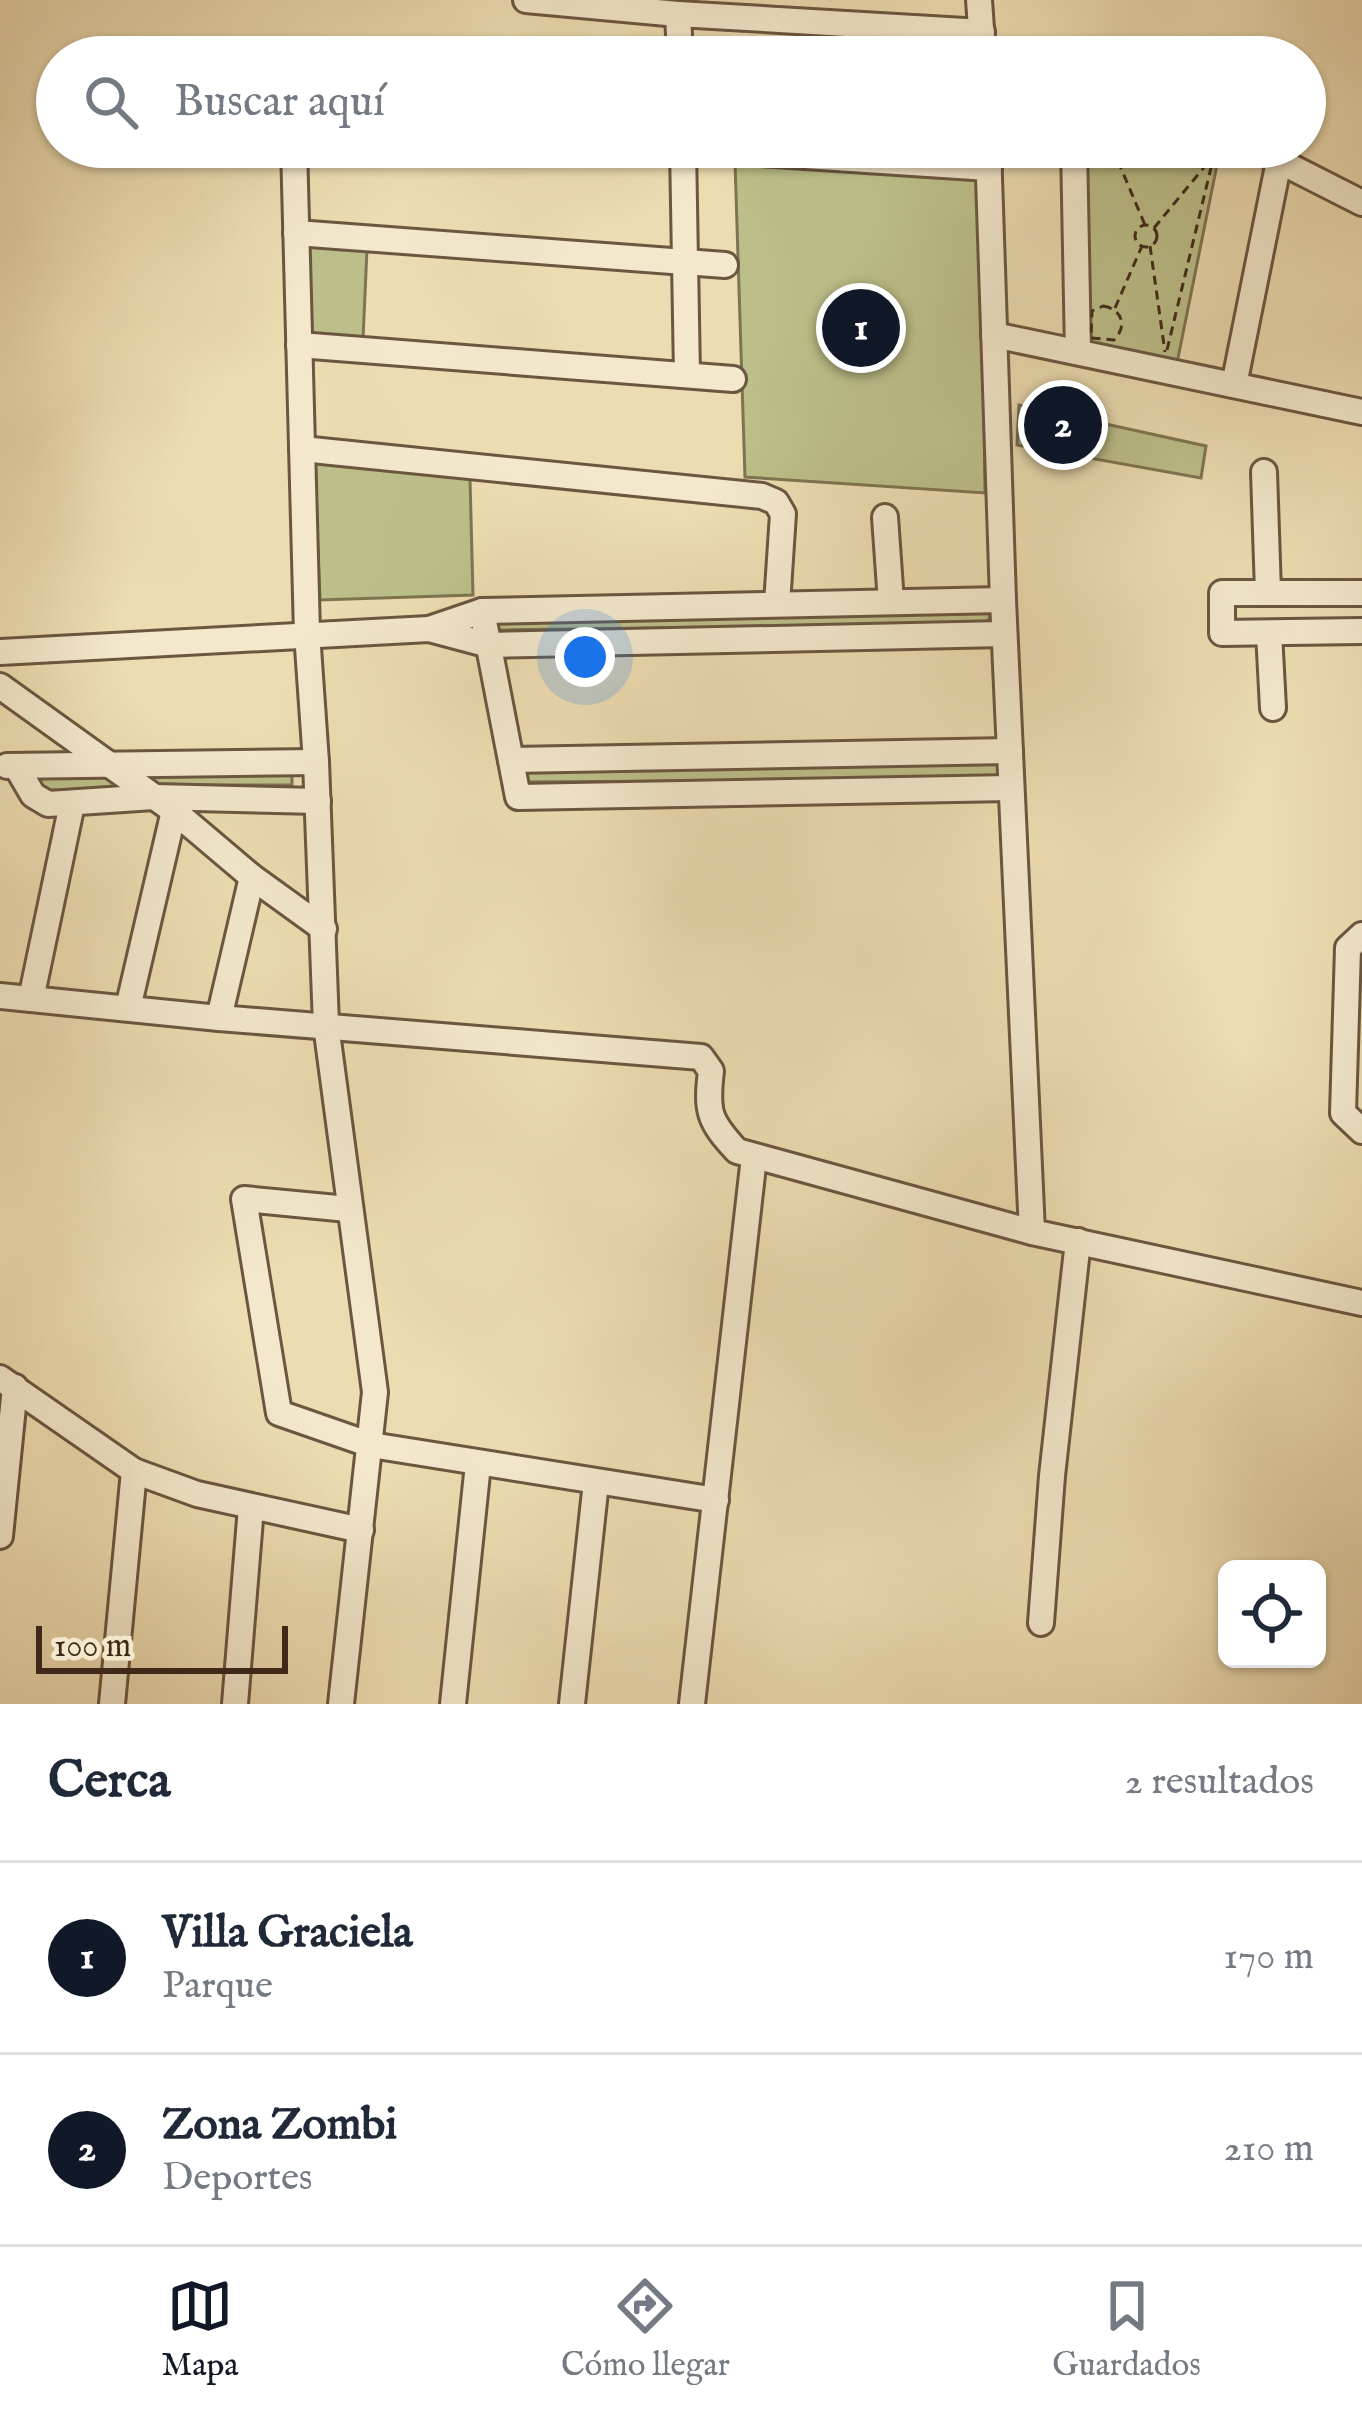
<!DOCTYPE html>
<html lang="es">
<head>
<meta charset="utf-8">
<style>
  :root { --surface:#fff; --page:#f2f2f3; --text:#1f2937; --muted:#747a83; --line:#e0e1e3; --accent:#111827 }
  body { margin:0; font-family:"IM FELL English",serif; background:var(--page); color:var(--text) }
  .controls { position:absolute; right:36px; bottom:36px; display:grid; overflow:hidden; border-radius:18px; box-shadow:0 3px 9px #0004 }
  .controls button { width:108px; height:108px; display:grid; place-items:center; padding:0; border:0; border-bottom:3px solid var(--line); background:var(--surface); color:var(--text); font:60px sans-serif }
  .scale { position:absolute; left:36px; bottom:30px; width:252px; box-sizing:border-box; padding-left:12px; border:6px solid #41291a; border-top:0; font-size:33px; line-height:42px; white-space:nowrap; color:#41291a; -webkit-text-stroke:9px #f3e8cc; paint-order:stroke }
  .you { position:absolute; left:585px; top:657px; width:42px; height:42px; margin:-30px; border:9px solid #fff; border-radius:50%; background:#1a73e8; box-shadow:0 0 0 18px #1a73e833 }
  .badge { display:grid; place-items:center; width:78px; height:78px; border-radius:50%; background:var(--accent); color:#fff; font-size:39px; font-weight:700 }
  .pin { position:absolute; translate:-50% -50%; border:6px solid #fff; box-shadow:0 3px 12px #0006 }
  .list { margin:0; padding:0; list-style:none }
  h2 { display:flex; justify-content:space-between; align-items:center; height:156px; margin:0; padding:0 48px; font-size:51px }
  h2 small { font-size:39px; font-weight:400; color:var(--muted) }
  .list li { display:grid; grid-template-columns:78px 1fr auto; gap:36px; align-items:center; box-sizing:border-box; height:192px; padding:0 48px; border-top:3px solid var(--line) }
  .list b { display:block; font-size:45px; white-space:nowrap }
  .list p { margin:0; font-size:39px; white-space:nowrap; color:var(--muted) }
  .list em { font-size:39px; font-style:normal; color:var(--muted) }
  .icon { flex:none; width:66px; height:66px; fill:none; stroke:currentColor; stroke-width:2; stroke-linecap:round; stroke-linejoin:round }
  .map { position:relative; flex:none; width:1362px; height:1704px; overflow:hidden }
  .search { position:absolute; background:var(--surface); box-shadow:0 3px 9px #0004; left:36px; right:36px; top:36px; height:132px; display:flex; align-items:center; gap:30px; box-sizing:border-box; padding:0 42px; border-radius:66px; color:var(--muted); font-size:45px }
  .sheet { height:540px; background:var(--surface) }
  nav { display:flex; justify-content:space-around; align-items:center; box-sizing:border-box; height:168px; border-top:3px solid var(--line); background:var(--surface); font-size:33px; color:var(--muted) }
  nav a { display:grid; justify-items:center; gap:6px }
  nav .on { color:var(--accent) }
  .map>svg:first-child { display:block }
</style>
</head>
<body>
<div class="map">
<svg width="1362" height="1704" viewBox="0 0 1362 1704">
  <rect width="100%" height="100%" fill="#eddcb1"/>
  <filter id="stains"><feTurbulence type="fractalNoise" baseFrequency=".00167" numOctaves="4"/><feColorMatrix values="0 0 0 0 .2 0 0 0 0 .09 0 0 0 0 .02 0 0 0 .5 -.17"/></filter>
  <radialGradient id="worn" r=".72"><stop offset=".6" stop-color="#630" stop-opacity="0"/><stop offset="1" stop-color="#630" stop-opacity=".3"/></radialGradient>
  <g fill="#bcbf89" stroke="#7e7452" stroke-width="3">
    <path d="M1082,147l138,3 -43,213 -90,-18z"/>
    <path d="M735,162l246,17 4,314 -240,-16z"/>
    <path d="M307,246l60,3 -4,90 -60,-2z"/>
    <path d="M1019,405l187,41 -5,32 -184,-33z"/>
    <path d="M314,461l156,18 3,116 -153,5z"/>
    <path d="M991,609l-2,10 -7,5 -492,6 -4,-15z"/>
    <path d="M997,759l7,5 -2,11 -7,4 -477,3 -3,-15z"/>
    <path d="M292,768v17h-133l-19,-16z"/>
    <path d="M105,776l10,9 -4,5h-77v-13z"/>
  </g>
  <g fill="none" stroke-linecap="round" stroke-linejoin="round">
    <defs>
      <g id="minor">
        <path d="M526,0l152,14 304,18"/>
        <path d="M979,0l4,57"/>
        <path d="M678,14l2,43"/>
        <path d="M1072,57h4"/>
        <path d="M294,147l13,486 9,129 10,263 49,367 -34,312"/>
        <path d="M667,147l322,21"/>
        <path d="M683,147l4,228"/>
        <path d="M988,147l15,453 29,632"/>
        <path d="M1074,147l4,205"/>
        <path d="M1252,147l110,56"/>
        <path d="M296,233l429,32"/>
        <path d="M994,335l368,77"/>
        <path d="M299,345l434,34"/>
        <path d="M1234,385l45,-224"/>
        <path d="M302,449l460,47 14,6 7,12 -6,90"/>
        <path d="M1264,472l4,120"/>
        <path d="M885,517l6,85"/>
        <path d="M1362,593h-140v40l140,-2"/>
        <path d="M482,611l36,186 493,-9"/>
        <path d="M429,629l53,-18 521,-11"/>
        <path d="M1269,633l4,75"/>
        <path d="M0,652l429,-23 60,16 515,-11"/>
        <path d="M0,686l174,125 78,66 72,52"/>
        <path d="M511,760l499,-9"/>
        <path d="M7,766l309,-4"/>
        <path d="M16,766l17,29 15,9 106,-7 164,4"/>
        <path d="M1362,935l-14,13 -5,165 19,18"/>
        <path d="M0,996l219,22 482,39 10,14c-5,41 -2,50 26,80l295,81 330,71"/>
        <path d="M31,999l41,-195"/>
        <path d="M128,1008l46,-197"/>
        <path d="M219,1018l33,-141"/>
        <path d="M348,1209l-104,-10 35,214 92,32 345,55"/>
        <path d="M0,1378l134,93 63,23 164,36"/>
        <path d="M0,1536l15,-149"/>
        <path d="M1041,1623l11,-147 26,-235"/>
        <path d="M112,1704l22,-233"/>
        <path d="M235,1704l16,-197"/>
        <path d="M453,1704l25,-240"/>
        <path d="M572,1704l24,-222"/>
        <path d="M692,1704l62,-547"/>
      </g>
    </defs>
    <use href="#minor" stroke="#6c5640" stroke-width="30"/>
    <g stroke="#41291a" stroke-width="3" stroke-dasharray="9 6" stroke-linecap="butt">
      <path d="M1112,147l33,78"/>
      <circle cx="1146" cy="236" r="11"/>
      <path d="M1154,228l56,-68"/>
      <path d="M1150,246l15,106"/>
      <path d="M1103,306c19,3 25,20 11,34l-23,-2 1,-27z"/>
      <path d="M1115,308l27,-62"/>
      <path d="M1167,350l49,-203"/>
    </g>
    <use href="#minor" stroke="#f3e8cc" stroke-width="24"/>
  </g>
  <rect width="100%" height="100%" filter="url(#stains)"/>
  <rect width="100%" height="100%" fill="url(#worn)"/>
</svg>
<div class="controls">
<button><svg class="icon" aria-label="locate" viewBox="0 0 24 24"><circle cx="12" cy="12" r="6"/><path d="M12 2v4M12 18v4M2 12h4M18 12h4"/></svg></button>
</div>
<div class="scale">100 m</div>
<div class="you"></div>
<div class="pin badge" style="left:861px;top:328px">1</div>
<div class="pin badge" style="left:1063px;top:425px">2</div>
<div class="search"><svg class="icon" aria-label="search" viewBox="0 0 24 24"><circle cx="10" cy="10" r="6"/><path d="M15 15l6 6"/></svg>Buscar aquí</div>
</div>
<section class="sheet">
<h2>Cerca<small>2 resultados</small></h2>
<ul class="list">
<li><span class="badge">1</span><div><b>Villa Graciela</b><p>Parque</p></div><em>170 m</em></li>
<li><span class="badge">2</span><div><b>Zona Zombi</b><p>Deportes</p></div><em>210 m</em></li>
</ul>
</section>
<nav>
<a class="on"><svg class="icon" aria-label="map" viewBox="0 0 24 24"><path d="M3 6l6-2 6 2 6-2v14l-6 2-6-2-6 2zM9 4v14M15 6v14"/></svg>Mapa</a>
<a><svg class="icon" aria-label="directions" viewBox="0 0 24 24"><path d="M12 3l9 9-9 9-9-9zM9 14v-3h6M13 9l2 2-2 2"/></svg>Cómo llegar</a>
<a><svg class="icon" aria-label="saved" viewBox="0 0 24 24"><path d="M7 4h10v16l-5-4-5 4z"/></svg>Guardados</a>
</nav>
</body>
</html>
